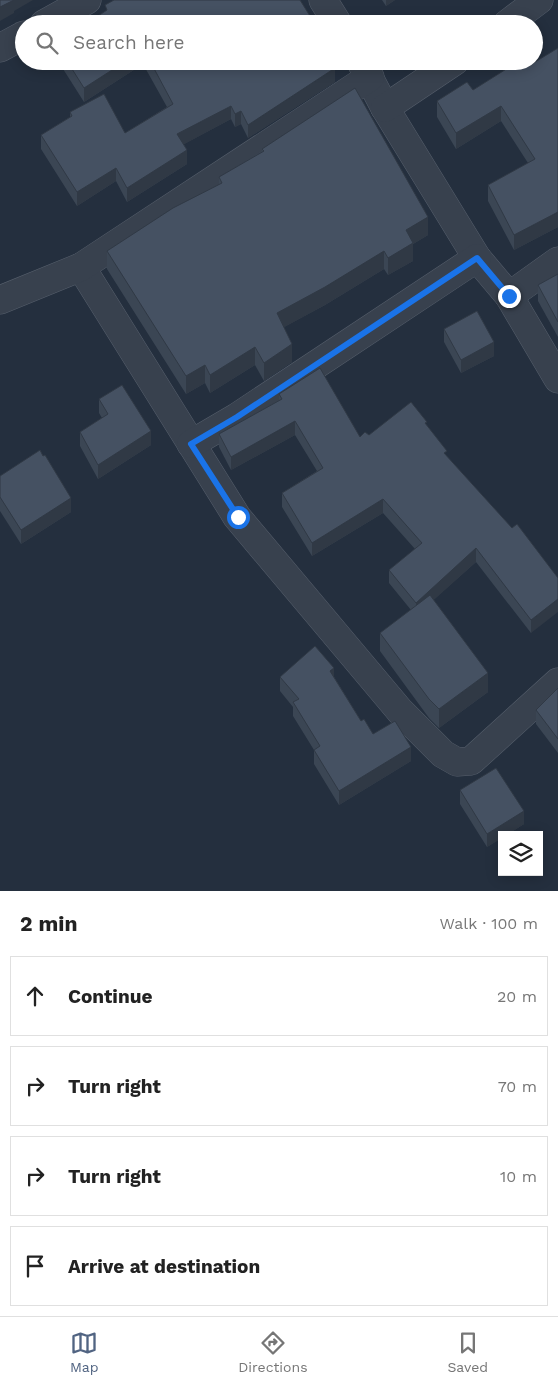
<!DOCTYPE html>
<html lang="en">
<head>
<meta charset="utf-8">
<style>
  :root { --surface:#fff; --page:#f2f2f2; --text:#222; --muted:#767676; --line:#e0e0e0; --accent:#516482 }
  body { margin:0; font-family:"Work Sans",sans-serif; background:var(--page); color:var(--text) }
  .controls { position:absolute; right:15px; bottom:15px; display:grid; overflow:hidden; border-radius:0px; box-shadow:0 2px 12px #0003 }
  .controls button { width:45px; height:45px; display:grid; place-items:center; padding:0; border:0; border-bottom:1px solid var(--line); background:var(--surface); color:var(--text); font:25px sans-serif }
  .stop { position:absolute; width:15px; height:15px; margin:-11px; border:4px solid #1a73e8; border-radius:50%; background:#fff }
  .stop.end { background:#1a73e8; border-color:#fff; box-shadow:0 1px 5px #0008 }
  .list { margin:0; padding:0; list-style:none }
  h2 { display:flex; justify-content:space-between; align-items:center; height:65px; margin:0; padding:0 20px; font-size:21px }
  h2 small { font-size:16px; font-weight:400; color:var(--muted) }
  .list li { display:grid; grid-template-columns:32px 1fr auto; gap:15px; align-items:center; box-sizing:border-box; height:80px; margin:0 10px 10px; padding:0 10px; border:1px solid var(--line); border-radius:0px }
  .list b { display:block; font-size:19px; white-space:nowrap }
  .list em { font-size:16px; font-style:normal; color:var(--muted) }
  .icon { flex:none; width:28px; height:28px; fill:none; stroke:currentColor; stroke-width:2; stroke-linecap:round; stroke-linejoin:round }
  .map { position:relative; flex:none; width:558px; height:891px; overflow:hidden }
  .search { position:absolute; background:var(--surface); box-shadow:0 2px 12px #0003; left:15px; right:15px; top:15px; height:55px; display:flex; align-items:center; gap:12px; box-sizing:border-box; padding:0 18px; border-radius:28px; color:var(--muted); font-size:19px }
  .sheet { height:425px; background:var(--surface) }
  nav { display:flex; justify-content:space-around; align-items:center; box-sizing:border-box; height:70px; border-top:1px solid var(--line); background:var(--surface); font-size:14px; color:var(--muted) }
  nav a { display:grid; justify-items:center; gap:2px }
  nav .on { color:var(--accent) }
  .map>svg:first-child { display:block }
</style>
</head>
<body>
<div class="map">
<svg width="558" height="891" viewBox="0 0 558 891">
  <rect width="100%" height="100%" fill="#242f3e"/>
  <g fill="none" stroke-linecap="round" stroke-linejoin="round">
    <defs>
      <g id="minor">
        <path d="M323,0l15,24"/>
        <path d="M44,24l43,-24"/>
        <path d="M507,24l32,-24"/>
        <path d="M0,48l24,-13"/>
        <path d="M361,62l24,46 92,150 32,38 49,83"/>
        <path d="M385,108l70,-47"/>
        <path d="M81,267l156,250 163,194 43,43 14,8 14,-1 87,-79"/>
        <path d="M509,296l49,-35"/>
        <path d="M0,300l81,-33 289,-190"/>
        <path d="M191,444l46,-27 240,-159"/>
      </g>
    </defs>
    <use href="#minor" stroke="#565f6c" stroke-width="29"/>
    <use href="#minor" stroke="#38414e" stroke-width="28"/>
  </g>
  <g fill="#3b4654">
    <path d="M382,0h13l-9,6z"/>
    <path d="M58,61h273l4,21 -87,56 -7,-14 -6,3 -4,-8 -47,25 3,20 -60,38 -11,-21 -39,25 -36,-57v-14l29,-18v-5l55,21 42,-26 -24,-43 -59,38z"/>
    <path d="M519,61l39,166 -44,23 -26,-49v-16l40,-22 -27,-42 -45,28 -19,-32v-16l36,-11z"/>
    <path d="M262,149l166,86 -15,9v17l-25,14 -4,-6 -59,36 -41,22 8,35 -28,19 -9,-16 -45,28 -5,-10 -19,11 -79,-125v-18l112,-66v-8l43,-26z"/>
    <path d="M558,274v63l-20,-36v-16z"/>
    <path d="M444,329l50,27 -33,17 -17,-31z"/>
    <path d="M279,394l81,43 67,-11 20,31 111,121 -27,55 -55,-71 -43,38 55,92 -49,36 -10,-10 -49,-67v-18l31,-23 -22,-27v-13l26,-21 -32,-36 -71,43 -30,-49v-14l35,-22 -22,-36 -64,35 -12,-23v-13l60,-34z"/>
    <path d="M99,399l52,46 -53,34 -18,-33v-14l22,-14 -3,-5z"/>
    <path d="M0,476l71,36 -50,32 -21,-33z"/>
    <path d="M280,677h54l27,44 12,13 38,27 -72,44 -25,-41v-14l-21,-34v-9l-13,-16z"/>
    <path d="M558,688v65l-22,-29v-14z"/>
    <path d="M460,790l64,34 -37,23 -27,-43z"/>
  </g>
  <g fill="#303945">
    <path d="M14,0h19l-19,11v2l-14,8v-14z"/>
    <path d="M386,0h9l-9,6z"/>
    <path d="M126,61h17v3l-59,38v-14z"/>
    <path d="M335,68v14l-87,56v-13z"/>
    <path d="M231,106v13l-54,29v-14z"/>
    <path d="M501,106v15l-45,28v-16z"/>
    <path d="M241,111v13l-6,3v-13z"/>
    <path d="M187,150v14l-60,38v-14z"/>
    <path d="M116,168v13l-39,25v-14z"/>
    <path d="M558,212v15l-44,23v-15z"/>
    <path d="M428,217v18l-15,9v17l-25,14v-17l18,-28z"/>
    <path d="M384,251v18l-59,36 -48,26v-18z"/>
    <path d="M494,342v14l-33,17v-13z"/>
    <path d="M292,344v18l-28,19v-18z"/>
    <path d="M255,347v18l-45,28v-18z"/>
    <path d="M205,365v18l-19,11v-18z"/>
    <path d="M295,421v14l-64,35v-13z"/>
    <path d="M151,431v14l-53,34v-14z"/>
    <path d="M71,498v14l-50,32v-14z"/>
    <path d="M383,499v14l-71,43v-13z"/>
    <path d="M476,548v14l-60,54v-13z"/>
    <path d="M558,599v13l-27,21v-13z"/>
    <path d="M334,668v13l-4,-10z"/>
    <path d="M488,673v19l-49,36v-19z"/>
    <path d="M411,747v14l-72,44v-14z"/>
    <path d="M524,811v13l-17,11h-5v3l-15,9v-13z"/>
  </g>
  <g fill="#455162" stroke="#303945">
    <path d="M0,0h14l-14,7z"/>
    <path d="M114,0h186l15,24h-229l21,-14 -2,-5z"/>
    <path d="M558,48v164l-44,23 -26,-50 47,-26 -34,-53 -45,27 -19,-32 30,-19 6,8 46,-29h8l3,4z"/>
    <path d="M67,61h59l-42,27z"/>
    <path d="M150,61h181l4,7 -87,57 -7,-14 -6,3 -4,-8 -54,28 10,16 -60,38 -11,-20 -39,24 -36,-57 31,-19 -2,-4 34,-18 21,39 48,-29z"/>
    <path d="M355,88l73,129 -22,13 7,13 -25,15 -4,-7 -59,36 -48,26 15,31 -28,19 -9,-16 -45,28 -5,-10 -19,11 -79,-125 66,-43 49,-25 -3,-6 45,-26 -2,-2z"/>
    <path d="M558,274v48l-20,-37z"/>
    <path d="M477,311l17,31 -33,18 -17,-31z"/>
    <path d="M320,368l40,69 5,-5 4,3 42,-33 16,20 -2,1 22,28 -3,2 68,75 5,-4 41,54v21l-27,21 -55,-72 -60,55 -27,-33 33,-27 -39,-44 -71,44 -30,-50 41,-25 -28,-47 -64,36 -12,-23 63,-35 -3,-5z"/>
    <path d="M122,385l29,46 -53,34 -18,-33 28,-18 -9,-15z"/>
    <path d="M40,450l3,6 2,-1 26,43 -50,32 -21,-33v-21z"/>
    <path d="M430,595l58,78 -49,36 -10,-10 -49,-66z"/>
    <path d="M315,646l19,22 -4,3 31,50 3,-2 9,15 22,-13 16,26 -72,44 -25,-41 6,-4 -27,-44 6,-3 -19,-22z"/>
    <path d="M558,688v51l-22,-29z"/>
    <path d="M496,768l28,43 -37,23 -27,-44z"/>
  </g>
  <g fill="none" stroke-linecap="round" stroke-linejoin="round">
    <path stroke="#1a73e8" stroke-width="6" d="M238,517l-47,-73 46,-27 240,-159 32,38"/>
  </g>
</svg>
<div class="controls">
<button><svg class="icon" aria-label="layers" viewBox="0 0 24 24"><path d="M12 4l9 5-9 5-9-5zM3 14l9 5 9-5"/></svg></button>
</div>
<div class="stop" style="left:238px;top:517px"></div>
<div class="stop end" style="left:509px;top:296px"></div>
<div class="search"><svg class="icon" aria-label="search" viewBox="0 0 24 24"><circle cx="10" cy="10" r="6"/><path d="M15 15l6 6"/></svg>Search here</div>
</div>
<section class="sheet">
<h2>2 min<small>Walk · 100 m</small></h2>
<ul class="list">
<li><svg class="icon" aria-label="ahead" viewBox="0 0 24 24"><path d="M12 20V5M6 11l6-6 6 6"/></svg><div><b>Continue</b></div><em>20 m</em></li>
<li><svg class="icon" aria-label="right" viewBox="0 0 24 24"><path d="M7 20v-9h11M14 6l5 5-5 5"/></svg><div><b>Turn right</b></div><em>70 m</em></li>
<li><svg class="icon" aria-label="right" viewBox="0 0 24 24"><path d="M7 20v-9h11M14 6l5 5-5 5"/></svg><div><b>Turn right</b></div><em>10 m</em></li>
<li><svg class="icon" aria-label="arrive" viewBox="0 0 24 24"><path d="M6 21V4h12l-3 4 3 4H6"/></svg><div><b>Arrive at destination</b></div></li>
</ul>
</section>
<nav>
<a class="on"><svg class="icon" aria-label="map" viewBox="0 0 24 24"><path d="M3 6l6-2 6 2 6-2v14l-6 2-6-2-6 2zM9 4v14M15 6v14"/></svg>Map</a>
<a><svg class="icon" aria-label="directions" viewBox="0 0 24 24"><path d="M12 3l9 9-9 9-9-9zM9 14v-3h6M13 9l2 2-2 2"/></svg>Directions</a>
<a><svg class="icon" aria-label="saved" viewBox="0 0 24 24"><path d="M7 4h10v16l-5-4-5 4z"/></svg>Saved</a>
</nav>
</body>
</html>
